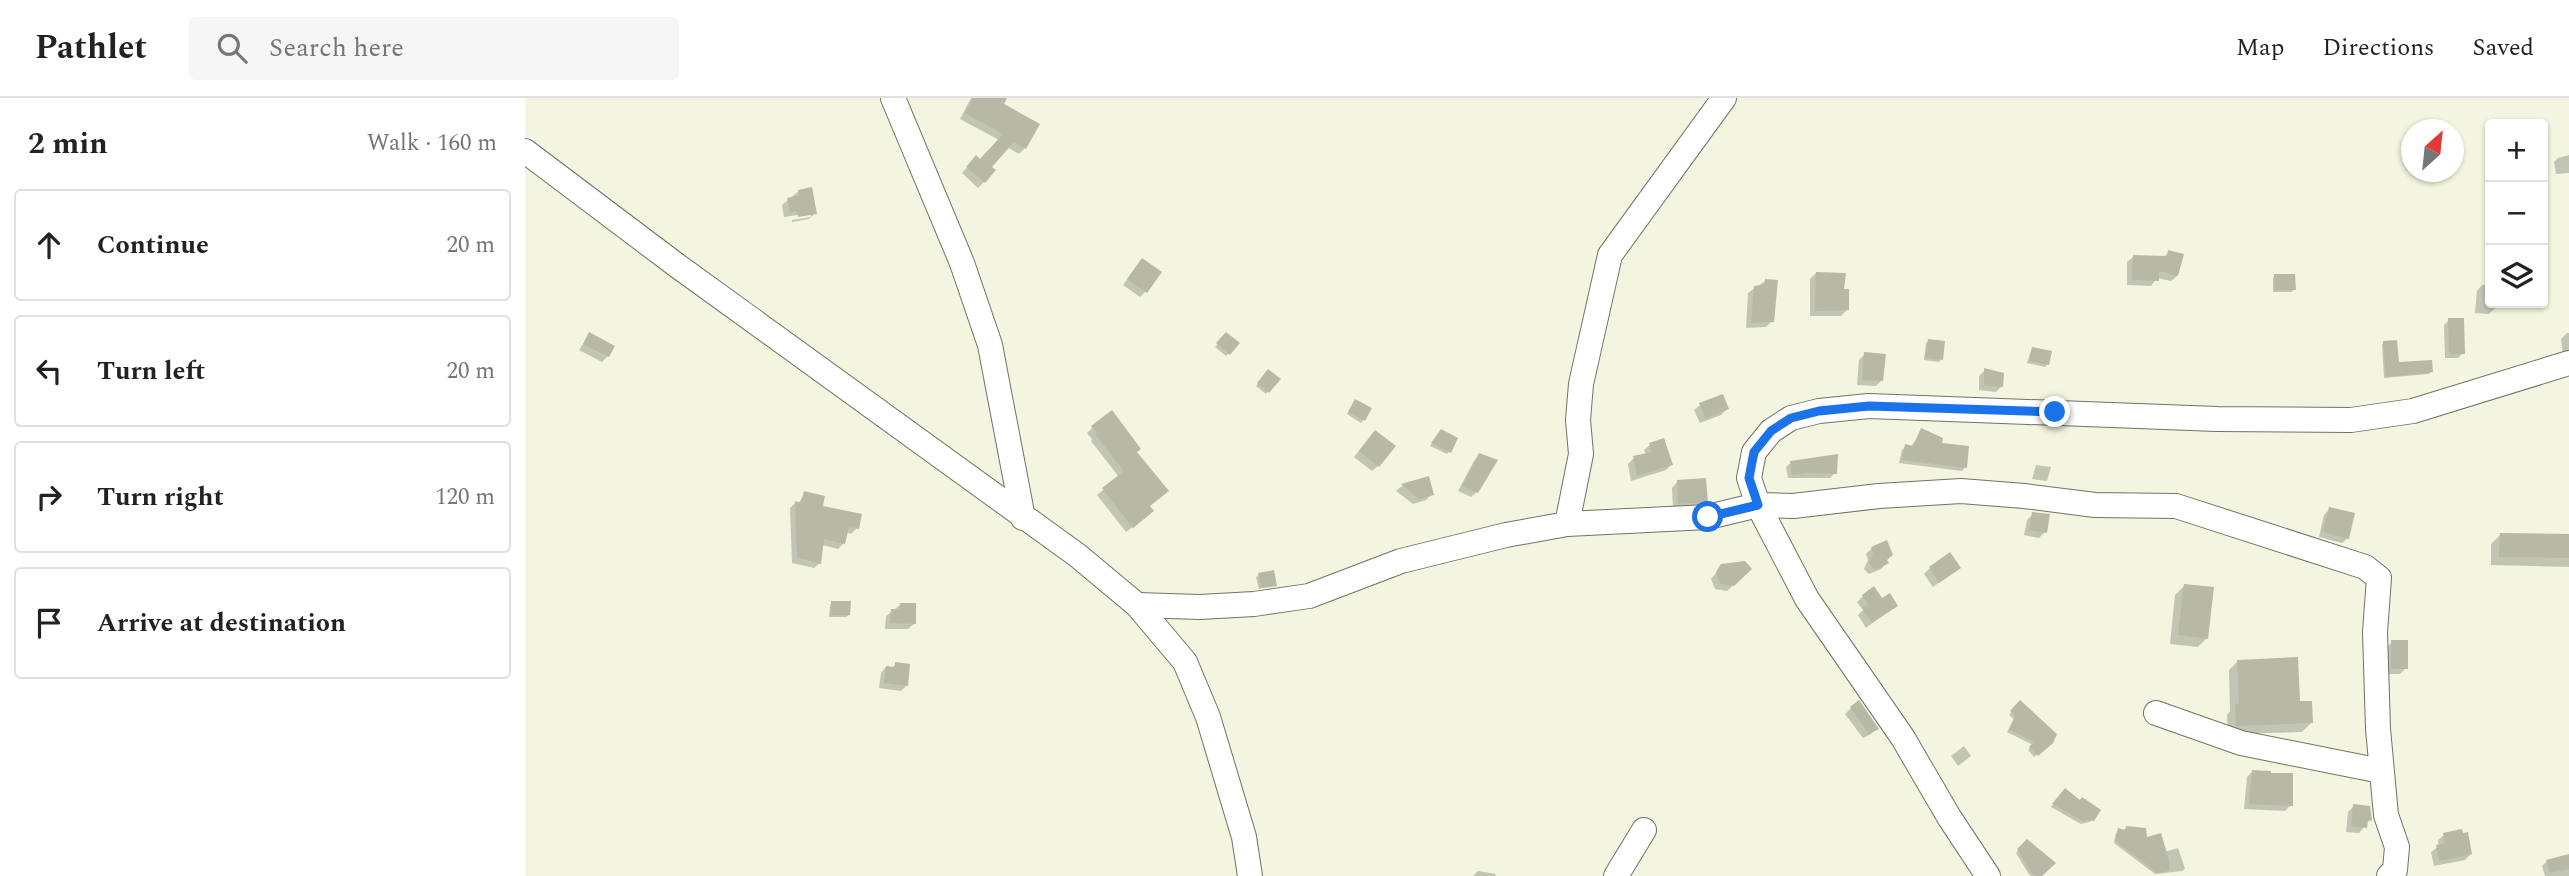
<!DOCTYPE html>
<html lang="en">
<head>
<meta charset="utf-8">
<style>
  :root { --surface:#fff; --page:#f6f6f6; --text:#222; --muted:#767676; --line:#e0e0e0 }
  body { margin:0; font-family:Spectral,serif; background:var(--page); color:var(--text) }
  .controls { position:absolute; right:21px; top:21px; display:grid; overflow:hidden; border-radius:7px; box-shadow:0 2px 5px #0004 }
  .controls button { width:63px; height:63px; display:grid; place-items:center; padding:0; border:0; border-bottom:2px solid var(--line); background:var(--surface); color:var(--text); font:35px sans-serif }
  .compass { position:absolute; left:1876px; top:21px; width:63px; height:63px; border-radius:50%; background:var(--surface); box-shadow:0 2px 5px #0004; rotate:27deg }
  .stop { position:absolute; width:21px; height:21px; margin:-16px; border:5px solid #1a73e8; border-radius:50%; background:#fff }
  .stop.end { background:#1a73e8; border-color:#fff; box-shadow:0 2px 7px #0008 }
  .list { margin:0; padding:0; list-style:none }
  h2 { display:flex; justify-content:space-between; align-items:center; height:91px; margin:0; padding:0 28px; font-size:30px }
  h2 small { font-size:23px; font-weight:400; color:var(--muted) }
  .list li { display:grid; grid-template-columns:46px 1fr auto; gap:21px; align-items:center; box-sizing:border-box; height:112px; margin:0 14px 14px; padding:0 14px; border:2px solid var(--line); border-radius:7px }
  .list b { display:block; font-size:26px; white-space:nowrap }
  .list em { font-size:23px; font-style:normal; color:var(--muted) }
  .icon { flex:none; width:38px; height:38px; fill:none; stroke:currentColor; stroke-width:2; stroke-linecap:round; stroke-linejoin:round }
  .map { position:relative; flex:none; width:2044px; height:778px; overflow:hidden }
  header { display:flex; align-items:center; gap:42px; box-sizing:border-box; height:98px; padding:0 35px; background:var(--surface); border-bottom:2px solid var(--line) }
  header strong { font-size:33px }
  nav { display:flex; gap:38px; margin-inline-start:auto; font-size:24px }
  .search { width:490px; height:63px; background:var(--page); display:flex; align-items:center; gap:18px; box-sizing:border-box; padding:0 24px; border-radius:7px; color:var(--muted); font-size:26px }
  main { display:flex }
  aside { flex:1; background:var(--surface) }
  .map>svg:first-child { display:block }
</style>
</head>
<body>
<header>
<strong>Pathlet</strong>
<div class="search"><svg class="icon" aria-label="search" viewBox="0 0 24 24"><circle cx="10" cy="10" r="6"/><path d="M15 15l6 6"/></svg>Search here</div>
<nav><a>Map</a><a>Directions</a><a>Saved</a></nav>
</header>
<main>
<aside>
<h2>2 min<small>Walk · 160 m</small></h2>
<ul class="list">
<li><svg class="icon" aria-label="ahead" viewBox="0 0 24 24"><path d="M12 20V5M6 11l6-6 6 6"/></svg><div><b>Continue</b></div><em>20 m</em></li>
<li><svg class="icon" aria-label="left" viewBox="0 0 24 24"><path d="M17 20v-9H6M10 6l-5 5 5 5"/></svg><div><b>Turn left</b></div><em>20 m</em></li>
<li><svg class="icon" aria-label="right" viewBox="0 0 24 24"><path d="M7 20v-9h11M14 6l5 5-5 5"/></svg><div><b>Turn right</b></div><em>120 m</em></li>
<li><svg class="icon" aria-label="arrive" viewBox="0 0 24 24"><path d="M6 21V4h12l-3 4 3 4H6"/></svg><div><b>Arrive at destination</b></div></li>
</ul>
</aside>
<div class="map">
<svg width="2044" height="778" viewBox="0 0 2044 778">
  <rect width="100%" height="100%" fill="#f3f5e1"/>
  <g fill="#0003">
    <path d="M446,0h22l32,50 -6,6 -12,-7 -17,20 -6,15 -6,6 -16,-15 8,-9 10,-3 19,-21 -39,-21z"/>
    <path d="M2044,57v18l-13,1 -2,-12 4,-4z"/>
    <path d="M274,93l16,22 -6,6 -17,3v-2l19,-3v-4l-27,4 -2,-12z"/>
    <path d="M1644,154l8,24 -6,5 -14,-3 -6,8 -24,-1v-23l6,-5 30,1z"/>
    <path d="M612,168l9,25 -6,6 -17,-12z"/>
    <path d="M1291,175l31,37 -6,6h-31v-37z"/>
    <path d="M1750,177l19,15 -3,2h-18v-14z"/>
    <path d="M1240,183l7,40 -6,6 -20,1 2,-35z"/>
    <path d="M1957,187h8v18h5v5l-6,6 -14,-1 2,-22z"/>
    <path d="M1924,222l14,33 -5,5h-13l-1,-33z"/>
    <path d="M2042,235h2v20l-6,1 -2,-15z"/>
    <path d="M65,236l18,22 -6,6 -23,-12z"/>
    <path d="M701,236l11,10 -11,12 -11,-9z"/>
    <path d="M1403,243l13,18 -2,3 -15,-2 2,-17z"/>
    <path d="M1859,244l14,22 33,7 -2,3 -45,4 -2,-33z"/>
    <path d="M1507,250l15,16 -2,3 -18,-4z"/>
    <path d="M1340,256l16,27 -5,5 -19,-1 2,-25z"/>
    <path d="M1460,272l17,16 -6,6 -17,-2v-14z"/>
    <path d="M740,275l13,6 -12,15 -10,-8z"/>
    <path d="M828,305l17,6 -9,14 -14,-9z"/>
    <path d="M1175,307l27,4 -6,6 -21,8 -6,-13z"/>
    <path d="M568,329l42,26 13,53 -2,11 -20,15 -29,-37 22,-18 -28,-36 1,-2 -5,-6z"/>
    <path d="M1397,332l18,14 25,23 -3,4 -63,-8 3,-13 4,-4 5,1z"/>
    <path d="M914,336l10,18 -2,2 -17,-8z"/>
    <path d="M844,340l9,28 -6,5 -18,-14z"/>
    <path d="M1125,347l21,20 -5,5 -35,11 -3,-17 6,-6 12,-3 -2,-5z"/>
    <path d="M954,357l-2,37 -6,5 -13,-6 16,-30z"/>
    <path d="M1266,365l44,10 -5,5h-42l-2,-11z"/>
    <path d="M1511,367l15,2 -4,14 -15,-2z"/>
    <path d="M903,380l4,16 -6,6 -13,4 -17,-13 6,-5z"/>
    <path d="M1152,384l29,19 -5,6 -28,2 -1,-21z"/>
    <path d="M280,395l16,14 36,21 -6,6 -5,-2 -2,11 -6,6 -16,-4 -2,18 -6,5 -22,-5 -2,-55 5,-5 3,1z"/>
    <path d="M1805,411l18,29 -6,5 -23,-6 5,-22z"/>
    <path d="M1508,416l12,18 -6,6 -15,-3 3,-15z"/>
    <path d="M1975,437l69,1v31l-78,-2v-21z"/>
    <path d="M1347,450l15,15 -6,6 -12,5 -5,-5 4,-9 -2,-6z"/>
    <path d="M1197,468l28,3 -23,22 -12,-2 -4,-10z"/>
    <path d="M1405,470h29l-26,19 -9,-13z"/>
    <path d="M734,477l16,10 -16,4 -3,-12z"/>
    <path d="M1659,488l23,52 -9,9 -28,-3 5,-49z"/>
    <path d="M1338,498l18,5 15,4 -30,23 -8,-13 5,-5 -6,-8z"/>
    <path d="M307,505l17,12 -3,2h-17l1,-12z"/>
    <path d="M375,507l14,19 -6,5h-23l1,-13z"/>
    <path d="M1867,544l14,26 -6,6h-14v-26z"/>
    <path d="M1713,563l73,62 -9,9 -74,2 -1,-19 3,-4 -1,-41z"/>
    <path d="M371,566l11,21 -6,6 -22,-3 2,-15 5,-6 6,1z"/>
    <path d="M1495,604l31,40 -17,15 -6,-7 5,-5 -26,-13 7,-13 -5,-4z"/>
    <path d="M1326,610l25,21 -5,5 -8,4 -18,-24z"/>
    <path d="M1439,648l7,10 -13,10 -7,-10z"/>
    <path d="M1728,673l38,34 -6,6 -41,-2 3,-32z"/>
    <path d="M1540,692l27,30 -3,2 -8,2 -30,-17z"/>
    <path d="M1829,708l16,14 -11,13 -13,-1 2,-20z"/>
    <path d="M1602,730l37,24 14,-4 7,21 -3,2 -27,3 -41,-31 2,-10z"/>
    <path d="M1919,737l27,19 -6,6 -31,6 -3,-14 8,-6 -1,-6z"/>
    <path d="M1502,743l13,35h-9l-3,-3 -12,-20z"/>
    <path d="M2044,757v21h-24l-3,-10 5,-5z"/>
    <path d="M953,773l18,3 -1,2h-22z"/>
  </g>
  <g fill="#b7b9a6">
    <path d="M448,0h34l-3,6 36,20 -14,25 -12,-7 -22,25 4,3 -11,13 -19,-16 10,-12 4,4 23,-25 -38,-21z"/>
    <path d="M287,89l5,27 -19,3 -1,-6 -7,1 -3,-14 12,-3 -1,-5z"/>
    <path d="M1643,152l16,4 -6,22 -19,-5v10l-27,-1 1,-25 34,1z"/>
    <path d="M617,160l20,14 -15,21 -20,-14z"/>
    <path d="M1291,174l30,1 -2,16h5v21l-34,1z"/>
    <path d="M1749,176h21l1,16h-21z"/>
    <path d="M1240,181l13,1 -4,42 -23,1 3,-37 10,-1z"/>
    <path d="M1923,220h16l1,36h-16z"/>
    <path d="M64,234l26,14 -6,11 -26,-13z"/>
    <path d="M701,234l14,11 -10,12 -14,-12z"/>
    <path d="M1403,241l17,2 -2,19 -18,-2z"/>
    <path d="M1872,242l2,22 33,-2 1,12 -47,5 -3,-36z"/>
    <path d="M1507,249l20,4 -3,14 -20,-4z"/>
    <path d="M1339,254l22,2 -3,27 -21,-1z"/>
    <path d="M1459,270l20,5 -1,14 -19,-2z"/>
    <path d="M743,271l13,10 -12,14 -12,-10z"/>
    <path d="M1198,296l6,15 -23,9 -7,-15z"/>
    <path d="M830,301l17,9 -7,13 -17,-9z"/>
    <path d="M587,312l29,39 -4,3 32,39 -19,15 4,5 -21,17 -31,-40 22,-17 -29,-37 2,-1 -6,-7z"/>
    <path d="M1396,330l22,10 -1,5 27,3 -2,22 -65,-8 3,-16 8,2z"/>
    <path d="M916,331l17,9 -7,15 -20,-10z"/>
    <path d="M850,332l21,16 -17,21 -20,-16z"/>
    <path d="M1139,340l9,27 -36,11 -4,-20 19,-4 -3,-9z"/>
    <path d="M954,355l19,7 -20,33 -16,-7z"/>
    <path d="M1313,356l-1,20 -29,-1 -16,2 -2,-14z"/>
    <path d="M904,378l5,19 -15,4 -18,-15z"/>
    <path d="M1181,380l2,24 -30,2 -1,-24z"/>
    <path d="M279,393l21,5 -2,10 39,8 -3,15 -10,-2 -4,17 -21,-5 -3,25 -24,-7 -2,-56 6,2z"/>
    <path d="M1804,409l26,6 -6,26 -26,-7z"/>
    <path d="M1507,414l18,2 -3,19 -18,-3z"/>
    <path d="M1975,435l69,1v24l-70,-1z"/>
    <path d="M1362,442l6,15 -6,5 2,3 -14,7 -6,-7 4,-10 -2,-6z"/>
    <path d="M1425,454l11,16 -22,15 -10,-16z"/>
    <path d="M1220,463l7,8 -18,17 -14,-2 -4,-12 5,-8z"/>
    <path d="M749,472l3,16 -16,2 -3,-15z"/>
    <path d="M1659,486l30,3 -6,52 -30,-4z"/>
    <path d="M1349,488l8,12 8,-5 8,13 -26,17 -10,-15 6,-3 -6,-10z"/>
    <path d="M306,503h20l-1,14h-19z"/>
    <path d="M375,505h16v21l-26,-1 1,-14h8z"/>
    <rect x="1866" y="542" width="17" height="29"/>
    <path d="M1773,559l2,44h12l1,22 -77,3 -1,-22h4l-2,-44z"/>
    <path d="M370,564l15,2 -2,22 -24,-3 2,-17 9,1z"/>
    <path d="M1334,602l20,29 -10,5 -19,-27z"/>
    <path d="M1495,602l37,34 -4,9 -15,13 -9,-9 5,-5 -25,-13 6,-13 -5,-5z"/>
    <path d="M1727,672l19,1v2h22v33l-44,-2z"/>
    <path d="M1540,690l15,12 2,-3 19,13 -7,11 -7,-1 -2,2 -33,-18z"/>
    <path d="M1828,706l17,2 2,15 -4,-1 -1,8 -16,-2z"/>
    <path d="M1601,728l20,2 1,9 14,-4 8,27v11l-11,2 -43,-32 3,-13 7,2z"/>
    <path d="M1937,731l1,4 5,-1 4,22 -33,7 -3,-16 9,-2 -2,-10z"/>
    <path d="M1502,741l29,24 -14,13h-6l-6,-5 -13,-22z"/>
    <path d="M2044,756v15l-19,4 -4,-13z"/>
  </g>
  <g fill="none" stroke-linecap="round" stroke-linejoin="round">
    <defs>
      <g id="minor">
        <path d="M368,0l69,165 28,82 33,173"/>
        <path d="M0,53l150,113 402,291 60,50 48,57 23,55 36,120 6,39"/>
        <path d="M1042,426l14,-70 -3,-34 3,-36 29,-129 114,-157"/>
        <path d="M612,507l63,2 54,-3 55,-8 92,-35 105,-26 61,-11 141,-7 50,-12 35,1 86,-10 82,-5 63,5 71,9 81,1 189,61 14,11 -4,54 3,97 8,86 11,32 -2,23 -6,6"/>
        <path d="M1631,615l85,30 140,28"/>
        <path d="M1091,778l28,-46"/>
        <path d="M1463,778l-39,-59 -46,-79 -96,-139 -49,-94 -9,-27 5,-26 17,-21 20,-13 28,-7 50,-5 348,13 134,1 62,-9 156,-48"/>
      </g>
    </defs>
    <use href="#minor" stroke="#717362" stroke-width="26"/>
    <use href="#minor" stroke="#fff" stroke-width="24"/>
  </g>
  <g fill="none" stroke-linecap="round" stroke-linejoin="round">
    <path stroke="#1a73e8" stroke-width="9" d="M1183,419l50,-12 -9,-27 5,-26 17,-21 20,-13 28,-7 50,-5 186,6"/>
  </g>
</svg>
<div class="controls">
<button>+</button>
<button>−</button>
<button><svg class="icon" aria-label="layers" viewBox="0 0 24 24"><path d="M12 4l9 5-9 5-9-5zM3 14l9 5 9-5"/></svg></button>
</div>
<svg class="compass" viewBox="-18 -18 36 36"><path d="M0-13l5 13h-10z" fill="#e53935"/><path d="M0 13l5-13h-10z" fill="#767676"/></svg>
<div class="stop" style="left:1183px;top:419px"></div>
<div class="stop end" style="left:1530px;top:314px"></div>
</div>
</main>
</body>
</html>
